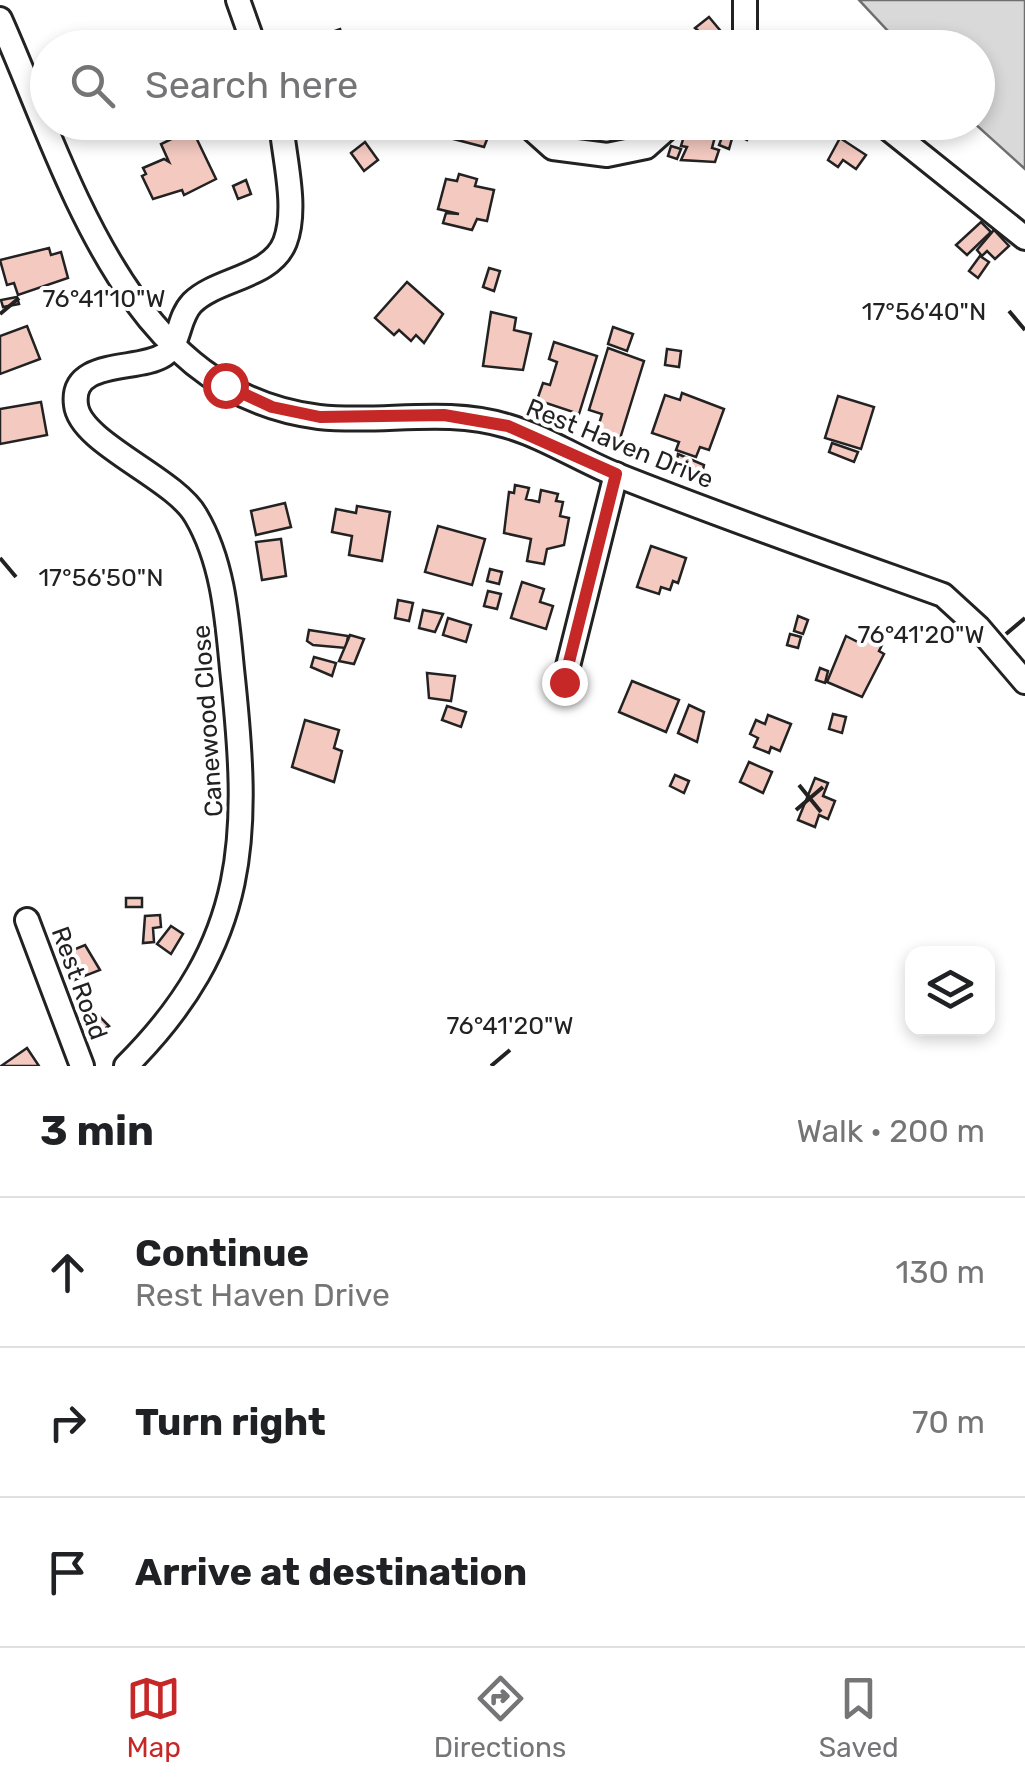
<!DOCTYPE html>
<html lang="en">
<head>
<meta charset="utf-8">
<style>
  :root { --surface:#fff; --page:#f6f6f6; --text:#202124; --muted:#757577; --line:#e0e0e0; --accent:#c62828 }
  body { margin:0; font-family:Rubik,sans-serif; background:var(--page); color:var(--text) }
  .controls { position:absolute; right:30px; bottom:30px; display:grid; overflow:hidden; border-radius:20px; box-shadow:0 5px 15px #0003 }
  .controls button { width:90px; height:90px; display:grid; place-items:center; padding:0; border:0; border-bottom:2px solid var(--line); background:var(--surface); color:var(--text); font:50px sans-serif }
  .stop { position:absolute; width:30px; height:30px; margin:-22px; border:8px solid #c62828; border-radius:50%; background:#fff }
  .stop.end { background:#c62828; border-color:#fff; box-shadow:0 2px 10px #0008 }
  .list { margin:0; padding:0; list-style:none }
  h2 { display:flex; justify-content:space-between; align-items:center; height:130px; margin:0; padding:0 40px; font-size:42px }
  h2 small { font-size:32px; font-weight:400; color:var(--muted) }
  .list li { display:grid; grid-template-columns:65px 1fr auto; gap:30px; align-items:center; box-sizing:border-box; height:150px; padding:0 40px; border-top:2px solid var(--line) }
  .list b { display:block; font-size:38px; white-space:nowrap }
  .list p { margin:0; font-size:32px; white-space:nowrap; color:var(--muted) }
  .list em { font-size:32px; font-style:normal; color:var(--muted) }
  .icon { flex:none; width:55px; height:55px; fill:none; stroke:currentColor; stroke-width:2; stroke-linecap:round; stroke-linejoin:round }
  .map { position:relative; flex:none; width:1025px; height:1066px; overflow:hidden }
  .search { position:absolute; background:var(--surface); box-shadow:0 5px 15px #0003; left:30px; right:30px; top:30px; height:110px; display:flex; align-items:center; gap:25px; box-sizing:border-box; padding:0 35px; border-radius:55px; color:var(--muted); font-size:38px }
  .sheet { height:580px; background:var(--surface) }
  nav { display:flex; justify-content:space-around; align-items:center; box-sizing:border-box; height:140px; border-top:2px solid var(--line); background:var(--surface); font-size:28px; color:var(--muted) }
  nav a { display:grid; justify-items:center; gap:5px }
  nav .on { color:var(--accent) }
  .map>svg:first-child { display:block }
</style>
</head>
<body>
<div class="map">
<svg width="1025" height="1066" viewBox="0 0 1025 1066">
  <rect width="100%" height="100%" fill="#fff"/>
  <path fill="#d9d9d9" stroke="#6f6f6f" stroke-width="2.5" d="M859,0h166v169l-51,-46 4,-1v-74l-75,-1z"/>
  <g fill="#f3c9c0" stroke="#222" stroke-width="2.5">
    <path d="M709,17l20,24 -6,7h-14l-11,-12 3,-3 -6,-5z"/>
    <path d="M340,29l7,19h-22l-4,-12z"/>
    <path d="M299,35l3,13h-23l-2,-7z"/>
    <path d="M450,122h44l-10,25 -38,-10z"/>
    <path d="M550,122h31l-1,7z"/>
    <path d="M615,122h33l-28,12z"/>
    <path d="M696,122l21,7 -5,19 7,2 -4,12 -34,-2 6,-13 -6,-1 3,-10 7,2z"/>
    <path d="M744,122h12l-9,18 -15,-8 5,-8z"/>
    <circle cx="592" cy="129" r="7"/>
    <path d="M192,129l24,50 -32,16 -2,-5 -29,9 -11,-23 4,-2 -3,-6 21,-9 5,3 -8,-18z"/>
    <path d="M724,132l9,3 -4,14 -10,-4z"/>
    <path d="M840,138l26,17 -10,14 -13,-9 -5,7 -10,-7z"/>
    <path d="M365,142l13,18 -14,11 -13,-18z"/>
    <path d="M671,146l10,3 -4,10 -9,-3z"/>
    <path d="M459,174l18,5 -2,7 19,4 -7,31 -10,-2 -5,11 -29,-7 3,-10 13,1 -21,-5 8,-30 11,2z"/>
    <path d="M246,180l5,14 -13,5 -5,-13z"/>
    <path d="M981,222l10,10 -24,23 -11,-10z"/>
    <path d="M994,230l15,16 -14,13 -8,-8 -5,5 -5,-6z"/>
    <path d="M49,248l2,7 10,-3 7,26 -50,17 -4,-12 -7,2 -7,-25z"/>
    <path d="M980,256l9,6 -11,16 -9,-7z"/>
    <path d="M489,268l11,3 -6,20 -11,-4z"/>
    <path d="M407,282l36,32 -19,29 -8,-8 -5,6 -12,-11 -5,5 -19,-17z"/>
    <path d="M17,297l2,7 -16,3 -2,-7z"/>
    <path d="M491,312l25,6 -2,12 17,4 -8,36 -40,-4z"/>
    <path d="M27,326l13,33 -40,15v-38z"/>
    <path d="M613,327l20,7 -6,17 -19,-7z"/>
    <path d="M554,342l43,14 -18,58 -42,-14 6,-17 7,2 7,-23 -8,-3z"/>
    <path d="M608,348l36,13 -25,81 -23,-8 6,-20 -13,-4z"/>
    <path d="M667,349l14,2 -2,16 -14,-2z"/>
    <path d="M682,393l42,16 -15,41 -9,-3 -4,10 -20,-7 3,-8 -27,-9 13,-38 15,5z"/>
    <path d="M838,396l36,11 -13,42 -36,-11z"/>
    <path d="M41,402l6,33 -47,9v-35z"/>
    <path d="M832,443l26,9 -4,10 -25,-10z"/>
    <path d="M678,454l26,11 -4,17 -25,-8z"/>
    <path d="M515,485l14,3 -3,11 13,3 2,-12 17,4 -2,7 7,1 -3,14 9,2 -5,27 -17,4 -3,15 -17,-3 4,-22 -27,-6 5,-41 5,1z"/>
    <path d="M285,503l6,24 -35,8 -5,-24z"/>
    <path d="M357,506l33,6 -8,49 -33,-6 3,-19 -20,-4 4,-23 20,4z"/>
    <path d="M438,526l47,13 -13,46 -47,-13z"/>
    <path d="M281,539l5,37 -24,4 -6,-38z"/>
    <path d="M651,546l35,12 -8,25 -5,-2 -3,9 -9,-3 -2,7 -22,-7z"/>
    <path d="M490,569l12,3 -3,12 -12,-3z"/>
    <path d="M522,582l22,7 -4,13 13,4 -7,23 -35,-11z"/>
    <path d="M488,591l13,3 -4,15 -13,-3z"/>
    <path d="M398,600l15,3 -4,18 -14,-3z"/>
    <path d="M423,610l20,4 -8,18 -16,-4z"/>
    <path d="M798,616l10,4 -5,14 -9,-3z"/>
    <path d="M448,618l23,7 -5,17 -23,-7z"/>
    <path d="M309,630l39,6 -2,12 -33,-3 -6,-4z"/>
    <path d="M790,634l11,3 -3,11 -11,-3z"/>
    <path d="M350,635l14,4 -10,25 -15,-3z"/>
    <path d="M846,636l14,7 3,-6 19,8 -3,6 5,3 -22,43 -35,-15z"/>
    <path d="M314,657l22,6 -4,13 -21,-9z"/>
    <path d="M820,668l8,3 -3,12 -9,-3z"/>
    <path d="M427,673l28,3 -4,25 -22,-3z"/>
    <path d="M632,681l47,19 -13,32 -47,-20z"/>
    <path d="M689,705l15,7 -7,30 -19,-9z"/>
    <path d="M447,706l19,6 -5,15 -19,-7z"/>
    <path d="M833,714l13,3 -4,16 -13,-4z"/>
    <path d="M768,715l23,9 -11,27 -9,-4 -2,6 -15,-6 4,-9 -8,-4 6,-14 9,4z"/>
    <path d="M305,720l34,10 -5,18 8,3 -8,31 -42,-15z"/>
    <path d="M749,762l23,10 -9,21 -23,-11z"/>
    <path d="M675,775l14,6 -5,12 -14,-7z"/>
    <path d="M815,778l13,5 -5,13 12,5 -7,18 -9,-4 -4,12 -17,-7z"/>
    <rect x="126" y="898" width="16" height="9"/>
    <path d="M160,915l1,12 -8,1 1,14 -11,1 2,-27z"/>
    <path d="M171,926l12,8 -12,20 -14,-10z"/>
    <path d="M85,945l15,25 -28,11 -11,-26z"/>
    <path d="M98,1015l11,11 -17,10 -8,-10z"/>
    <path d="M27,1048l12,18h-38z"/>
  </g>
  <g fill="none" stroke-linecap="round" stroke-linejoin="round">
    <defs>
      <g id="minor">
        <path d="M238,0l17,48"/>
        <path d="M745,0v48"/>
        <path d="M0,19c67,149 125,375 319,398 63,7 125,-10 188,9 38,11 73,34 110,49 108,43 217,81 326,120l35,32 47,55"/>
        <path d="M524,122l29,26 54,7 39,-8 28,-25"/>
        <path d="M880,122l145,116"/>
        <path d="M564,682l52,-208"/>
        <path d="M27,920l55,146"/>
        <path d="M126,1066c125,-125 124,-231 106,-397 -5,-52 -9,-107 -36,-153 -21,-38 -116,-73 -120,-111 -6,-47 62,-33 88,-50 17,-12 13,-36 28,-52 25,-25 79,-25 93,-61 13,-34 -1,-84 -4,-120"/>
      </g>
    </defs>
    <use href="#minor" stroke="#222" stroke-width="28"/>
    <use href="#minor" stroke="#fff" stroke-width="22"/>
  </g>
  <g fill="none" stroke-linecap="round" stroke-linejoin="round">
    <path stroke="#c62828" stroke-width="12" d="M225,385l47,22 48,10 124,-2 64,11 108,48 -52,208"/>
  </g>
  <path fill="none" stroke="#222" stroke-width="4" d="M1009,311l16,19M0,314l19,-16M0,558l16,19M1006,634l19,-16M799,785l22,27M796,810l27,-23M491,1066l19,-16"/>
  <g text-anchor="middle" stroke-width="8" stroke-linejoin="round" paint-order="stroke">
    <g font-size="25" fill="#222" stroke="#fff">
      <text transform="translate(620 443) rotate(22)" y="9">Rest Haven Drive</text>
      <text transform="translate(207 721) rotate(-94)" y="9">Canewood Close</text>
      <text transform="translate(80 983) rotate(70)" y="9">Rest Road</text>
    </g>
  </g>
  <g font-size="25" text-anchor="middle" fill="#222" stroke="#fff" stroke-width="8" stroke-linejoin="round" paint-order="stroke">
    <text x="104" y="307">76°41'10"W</text>
    <text x="924" y="320">17°56'40"N</text>
    <text x="101" y="586">17°56'50"N</text>
    <text x="921" y="643">76°41'20"W</text>
    <text x="510" y="1034">76°41'20"W</text>
  </g>
</svg>
<div class="controls">
<button><svg class="icon" aria-label="layers" viewBox="0 0 24 24"><path d="M12 4l9 5-9 5-9-5zM3 14l9 5 9-5"/></svg></button>
</div>
<div class="stop" style="left:225px;top:385px"></div>
<div class="stop end" style="left:564px;top:682px"></div>
<div class="search"><svg class="icon" aria-label="search" viewBox="0 0 24 24"><circle cx="10" cy="10" r="6"/><path d="M15 15l6 6"/></svg>Search here</div>
</div>
<section class="sheet">
<h2>3 min<small>Walk · 200 m</small></h2>
<ul class="list">
<li><svg class="icon" aria-label="ahead" viewBox="0 0 24 24"><path d="M12 20V5M6 11l6-6 6 6"/></svg><div><b>Continue</b><p>Rest Haven Drive</p></div><em>130 m</em></li>
<li><svg class="icon" aria-label="right" viewBox="0 0 24 24"><path d="M7 20v-9h11M14 6l5 5-5 5"/></svg><div><b>Turn right</b></div><em>70 m</em></li>
<li><svg class="icon" aria-label="arrive" viewBox="0 0 24 24"><path d="M6 21V4h12l-3 4 3 4H6"/></svg><div><b>Arrive at destination</b></div></li>
</ul>
</section>
<nav>
<a class="on"><svg class="icon" aria-label="map" viewBox="0 0 24 24"><path d="M3 6l6-2 6 2 6-2v14l-6 2-6-2-6 2zM9 4v14M15 6v14"/></svg>Map</a>
<a><svg class="icon" aria-label="directions" viewBox="0 0 24 24"><path d="M12 3l9 9-9 9-9-9zM9 14v-3h6M13 9l2 2-2 2"/></svg>Directions</a>
<a><svg class="icon" aria-label="saved" viewBox="0 0 24 24"><path d="M7 4h10v16l-5-4-5 4z"/></svg>Saved</a>
</nav>
</body>
</html>
